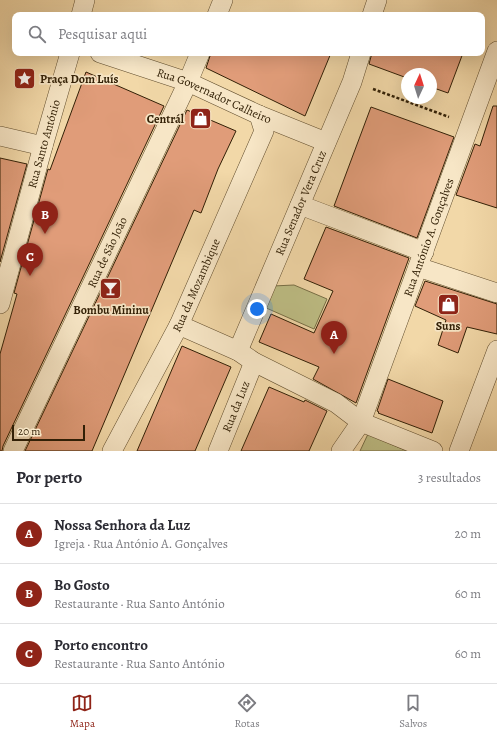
<!DOCTYPE html>
<html lang="pt">
<head>
<meta charset="utf-8">
<style>
  :root { --surface:#fff; --page:#f7f7f7; --text:#2b2b33; --muted:#7c7c81; --line:#e1e1e2; --accent:#8f2418 }
  body { margin:0; font-family:Alegreya,serif; background:var(--page); color:var(--text) }
  .compass { position:absolute; left:401px; top:68px; width:36px; height:36px; border-radius:50%; background:var(--surface); box-shadow:0 4px 16px #0002; rotate:4deg }
  .scale { position:absolute; left:12px; bottom:10px; width:73px; box-sizing:border-box; padding-left:4px; border:2px solid #322006; border-top:0; font-size:11px; line-height:14px; white-space:nowrap; color:#322006; -webkit-text-stroke:3px #f7e6c6; paint-order:stroke }
  .you { position:absolute; left:257px; top:309px; width:14px; height:14px; margin:-10px; border:3px solid #fff; border-radius:50%; background:#1a73e8; box-shadow:0 0 0 6px #1a73e833 }
  .badge { display:grid; place-items:center; width:26px; height:26px; border-radius:50%; background:var(--accent); color:#fff; font-size:13px; font-weight:700 }
  .pin { position:absolute; translate:-50% -33px; filter:drop-shadow(0 1px 2px #0008) }
  .pin::after { content:''; position:absolute; top:21px; width:14px; height:12px; background:inherit; clip-path:polygon(0 0,100% 0,50% 100%) }
  .list { margin:0; padding:0; list-style:none }
  h2 { display:flex; justify-content:space-between; align-items:center; height:52px; margin:0; padding:0 16px; font-size:17px }
  h2 small { font-size:13px; font-weight:400; color:var(--muted) }
  .list li { display:grid; grid-template-columns:26px 1fr auto; gap:12px; align-items:center; box-sizing:border-box; height:60px; padding:0 16px; border-top:1px solid var(--line) }
  .list b { display:block; font-size:15px; white-space:nowrap }
  .list p { margin:0; font-size:13px; white-space:nowrap; color:var(--muted) }
  .list em { font-size:13px; font-style:normal; color:var(--muted) }
  .icon { flex:none; width:22px; height:22px; fill:none; stroke:currentColor; stroke-width:2; stroke-linecap:round; stroke-linejoin:round }
  .map { position:relative; flex:none; width:497px; height:451px; overflow:hidden }
  .search { position:absolute; background:var(--surface); box-shadow:0 4px 16px #0002; left:12px; right:12px; top:12px; height:44px; display:flex; align-items:center; gap:10px; box-sizing:border-box; padding:0 14px; border-radius:8px; color:var(--muted); font-size:15px }
  .sheet { height:232px; background:var(--surface) }
  nav { display:flex; justify-content:space-around; align-items:center; box-sizing:border-box; height:56px; border-top:1px solid var(--line); background:var(--surface); font-size:11px; color:var(--muted) }
  nav a { display:grid; justify-items:center; gap:2px }
  nav .on { color:var(--accent) }
  .map>svg:first-child { display:block }
</style>
</head>
<body>
<div class="map">
<svg width="497" height="451" viewBox="0 0 497 451">
  <rect width="100%" height="100%" fill="#f2d8a8"/>
  <filter id="stains"><feTurbulence type="fractalNoise" baseFrequency=".005" numOctaves="4"/><feColorMatrix values="0 0 0 0 .2 0 0 0 0 .09 0 0 0 0 .02 0 0 0 .5 -.17"/></filter>
  <radialGradient id="worn" r=".72"><stop offset=".6" stop-color="#630" stop-opacity="0"/><stop offset="1" stop-color="#630" stop-opacity=".3"/></radialGradient>
  <g fill="#bebe85" stroke="#786f46">
    <path d="M294,285l33,14 -13,30 -50,-22 9,-21z"/>
    <path d="M368,434l39,17h-47z"/>
  </g>
  <g fill="#e09c79" stroke="#322006">
    <path d="M211,53h120l-26,63 -99,-48z"/>
    <path d="M372,53h91l-15,40 -17,-6v-13h-24v4l-38,-14z"/>
    <path d="M86,72l78,34 -161,340 -1,5h-2v-97l17,-60 -3,-1 34,-124 2,1z"/>
    <path d="M493,106h4v102l-41,-13 19,-51 5,2z"/>
    <path d="M371,107l83,30 -37,101 -83,-32z"/>
    <path d="M187,110l49,21 -18,38 -17,44 -7,-3 -102,241h-67z"/>
    <path d="M0,158l27,6 -27,98z"/>
    <path d="M326,227l83,31 -53,145 -43,-24 6,-12 -60,-25 12,-28 43,19 19,-42 -29,-12z"/>
    <path d="M425,281l72,23v30l-30,-7 -9,26 -20,-8 8,-25 -31,-14z"/>
    <path d="M182,346l49,21 -36,84h-58z"/>
    <path d="M388,379l55,22 -11,32 -54,-20 1,-1 -2,-1z"/>
    <path d="M269,387l35,15 1,-2 22,11 -18,40h-68z"/>
  </g>
  <g fill="none" stroke-linecap="round" stroke-linejoin="round">
    <defs>
      <g id="minor">
        <path d="M81,15l4,-15"/>
        <path d="M217,15l6,-15"/>
        <path d="M372,15l5,-15"/>
        <path id="s1" d="M100,53l88,29 71,33 67,27"/>
        <path d="M0,136l43,10"/>
        <path d="M300,205l124,47"/>
        <path d="M418,267l79,26"/>
        <path id="s2" d="M0,304l43,-158 27,-93"/>
        <path d="M179,325l59,26 16,11 82,41 25,19 72,29"/>
        <path id="s3" d="M238,351l114,-269 9,-29"/>
        <path id="s4" d="M13,451l175,-369 12,-29"/>
        <path id="s5" d="M112,451l67,-126 85,-194 -5,-16"/>
        <path id="s6" d="M218,451l36,-89"/>
        <path id="s7" d="M341,451l20,-29 136,-371"/>
        <path d="M459,451l38,-101"/>
      </g>
    </defs>
    <use href="#minor" stroke="#624e2e" stroke-width="20"/>
    <path stroke="#322006" stroke-width="2.5" stroke-dasharray="3 2" stroke-linecap="butt" d="M373,89l76,28"/>
    <use href="#minor" stroke="#f7e6c6" stroke-width="19"/>
  </g>
  <defs>
    <symbol id="sight-square" viewBox="-11 -11 22 22"><rect x="-9" y="-9" width="18" height="18" rx="4" fill="#8f2418" stroke="#f7e6c6"/><path d="M0-6L1.8-2.2L6-1.7L2.9 1.2L3.7 5.4L0 3.3L-3.7 5.4L-2.9 1.2L-6-1.7L-1.8-2.2Z" fill="#fff"/></symbol>
    <symbol id="shop-square" viewBox="-11 -11 22 22"><rect x="-9" y="-9" width="18" height="18" rx="4" fill="#8f2418" stroke="#f7e6c6"/><path d="M-5-2.5h2.3a2.7 3.5 0 0 1 5.4 0H5L5.5 6h-11ZM-1.5-2.5h3a1.5 2.3 0 0 0-3 0Z" fill="#fff"/></symbol>
    <symbol id="bar-square" viewBox="-11 -11 22 22"><rect x="-9" y="-9" width="18" height="18" rx="4" fill="#8f2418" stroke="#f7e6c6"/><path d="M-6-5H6L.8 .8V4.5H3.5V6h-7V4.5H-.8V.8Z" fill="#fff"/></symbol>
  </defs>
  <g fill-rule="evenodd">
    <use href="#sight-square" x="12" y="66" width="25" height="25"/>
    <use href="#shop-square" x="188" y="106" width="25" height="25"/>
    <use href="#bar-square" x="98" y="276" width="25" height="25"/>
    <use href="#shop-square" x="436" y="292" width="25" height="25"/>
  </g>
  <g text-anchor="middle" stroke-width="3.5" stroke-linejoin="round" paint-order="stroke">
    <g font-size="12" font-weight="bold" fill="#322006" stroke="#f7e6c6">
      <text x="40" y="83" text-anchor="start">Praça Dom Luís</text>
      <text x="184" y="123" text-anchor="end">Centrál</text>
      <text x="111" y="314">Bombu Mininu</text>
      <text x="448" y="330">Suns</text>
    </g>
    <g font-size="12" fill="#322006" stroke="#f7e6c6">
      <text dy="4" stroke="none"><textPath href="#s1" startOffset="122">Rua Governador Calheiro</textPath></text>
      <text dy="4" stroke="none"><textPath href="#s2" startOffset="166">Rua Santo António</textPath></text>
      <text dy="4" stroke="none"><textPath href="#s3" startOffset="161">Rua Senador Vera Cruz</textPath></text>
      <text dy="4" stroke="none"><textPath href="#s7" startOffset="232">Rua António A. Gonçalves</textPath></text>
      <text dy="4" stroke="none"><textPath href="#s4" startOffset="220">Rua de São João</textPath></text>
      <text dy="4" stroke="none"><textPath href="#s5" startOffset="186">Rua da Mozambique</textPath></text>
      <text dy="4" stroke="none"><textPath href="#s6" startOffset="48">Rua da Luz</textPath></text>
    </g>
  </g>
  <rect width="100%" height="100%" filter="url(#stains)"/>
  <rect width="100%" height="100%" fill="url(#worn)"/>
</svg>
<svg class="compass" viewBox="-18 -18 36 36"><path d="M0-13l5 13h-10z" fill="#e53935"/><path d="M0 13l5-13h-10z" fill="#7c7c81"/></svg>
<div class="scale">20 m</div>
<div class="you"></div>
<div class="pin badge" style="left:334px;top:354px">A</div>
<div class="pin badge" style="left:45px;top:234px">B</div>
<div class="pin badge" style="left:30px;top:276px">C</div>
<div class="search"><svg class="icon" aria-label="search" viewBox="0 0 24 24"><circle cx="10" cy="10" r="6"/><path d="M15 15l6 6"/></svg>Pesquisar aqui</div>
</div>
<section class="sheet">
<h2>Por perto<small>3 resultados</small></h2>
<ul class="list">
<li><span class="badge">A</span><div><b>Nossa Senhora da Luz</b><p>Igreja · Rua António A. Gonçalves</p></div><em>20 m</em></li>
<li><span class="badge">B</span><div><b>Bo Gosto</b><p>Restaurante · Rua Santo António</p></div><em>60 m</em></li>
<li><span class="badge">C</span><div><b>Porto encontro</b><p>Restaurante · Rua Santo António</p></div><em>60 m</em></li>
</ul>
</section>
<nav>
<a class="on"><svg class="icon" aria-label="map" viewBox="0 0 24 24"><path d="M3 6l6-2 6 2 6-2v14l-6 2-6-2-6 2zM9 4v14M15 6v14"/></svg>Mapa</a>
<a><svg class="icon" aria-label="directions" viewBox="0 0 24 24"><path d="M12 3l9 9-9 9-9-9zM9 14v-3h6M13 9l2 2-2 2"/></svg>Rotas</a>
<a><svg class="icon" aria-label="saved" viewBox="0 0 24 24"><path d="M7 4h10v16l-5-4-5 4z"/></svg>Salvos</a>
</nav>
</body>
</html>
